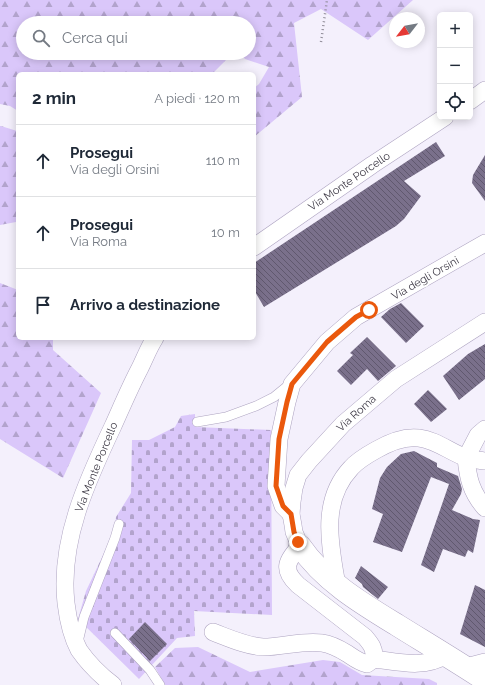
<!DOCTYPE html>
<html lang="it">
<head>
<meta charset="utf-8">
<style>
  :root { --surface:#fff; --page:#f2f2f3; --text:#1f2937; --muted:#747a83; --line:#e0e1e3 }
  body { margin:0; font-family:Raleway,sans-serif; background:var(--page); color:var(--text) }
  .controls { position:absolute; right:12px; top:12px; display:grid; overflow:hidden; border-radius:6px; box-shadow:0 2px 10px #0003 }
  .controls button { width:36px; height:36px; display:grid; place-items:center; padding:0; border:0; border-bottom:1px solid var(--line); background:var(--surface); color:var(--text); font:20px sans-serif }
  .compass { position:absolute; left:389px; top:12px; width:36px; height:36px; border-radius:50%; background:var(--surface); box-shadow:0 2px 10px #0003; rotate:239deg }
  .stop { position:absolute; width:12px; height:12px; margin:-9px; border:3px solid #ea580c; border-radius:50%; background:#fff }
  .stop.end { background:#ea580c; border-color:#fff; box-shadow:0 1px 4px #0008 }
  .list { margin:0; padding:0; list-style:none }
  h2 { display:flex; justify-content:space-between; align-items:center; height:52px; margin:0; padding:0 16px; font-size:17px }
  h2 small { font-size:13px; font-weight:400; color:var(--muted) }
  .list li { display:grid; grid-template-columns:26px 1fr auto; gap:12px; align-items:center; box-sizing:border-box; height:72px; padding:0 16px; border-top:1px solid var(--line) }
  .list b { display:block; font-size:15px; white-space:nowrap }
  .list p { margin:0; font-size:13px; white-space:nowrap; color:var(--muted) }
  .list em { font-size:13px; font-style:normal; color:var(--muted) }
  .icon { flex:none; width:22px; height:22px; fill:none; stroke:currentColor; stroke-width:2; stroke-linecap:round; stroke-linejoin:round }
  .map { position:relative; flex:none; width:485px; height:685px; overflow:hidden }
  .search { position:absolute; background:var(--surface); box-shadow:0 2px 10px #0003; left:16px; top:16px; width:240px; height:44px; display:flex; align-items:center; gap:10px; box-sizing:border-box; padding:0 14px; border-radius:22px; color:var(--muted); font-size:15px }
  .panel { position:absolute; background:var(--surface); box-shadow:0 2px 10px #0003; left:16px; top:72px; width:240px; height:268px; border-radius:6px }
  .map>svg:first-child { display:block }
</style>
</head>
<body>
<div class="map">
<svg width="485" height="685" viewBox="0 0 485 685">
  <defs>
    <pattern id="forest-firs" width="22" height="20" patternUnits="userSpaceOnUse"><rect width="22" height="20" fill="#dac7fa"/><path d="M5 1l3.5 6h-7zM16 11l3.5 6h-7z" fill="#b2a3cc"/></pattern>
    <pattern id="cemetery-stones" width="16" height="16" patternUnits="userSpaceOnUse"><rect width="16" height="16" fill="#dac7fa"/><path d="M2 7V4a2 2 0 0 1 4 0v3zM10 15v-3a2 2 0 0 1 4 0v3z" fill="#b2a3cc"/></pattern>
    <pattern id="building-back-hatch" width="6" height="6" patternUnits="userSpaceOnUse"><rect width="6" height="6" fill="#7a708b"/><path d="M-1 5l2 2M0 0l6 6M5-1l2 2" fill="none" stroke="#60586e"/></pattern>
  </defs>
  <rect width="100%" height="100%" fill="#f4f0fc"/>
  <g fill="url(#forest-firs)">
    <path d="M0,0h413l-45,40 -47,-31 -27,14 8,74 -48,40v-49l5,-4 10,-17 -24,-8 -5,-6h9v-30h-31l-4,-6 -4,6h-187v30h200l4,6 -15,15h-194v150l-2,-2 -16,3v-99h1l16,5 1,-20 -8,-5 -10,-2z"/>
    <path d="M0,283l18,7v48h35v12l48,43 -38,85 -63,-39z"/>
    <path d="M198,647l52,25 73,-12 17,2 22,13 67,4 8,4v2h-272l-10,-18 20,-19z"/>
  </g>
  <path fill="url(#cemetery-stones)" d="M195,414v13l76,3 1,185 -78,-4 1,25 -18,2 -38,41 -61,-60 8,-28 29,-61 1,-13 15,-24 1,-53h17l26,-13 6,-11z"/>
  <g fill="url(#building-back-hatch)">
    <path d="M436,142l9,14 -41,25 17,15 -17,23 -8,7 -132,81 -10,-17v-27z"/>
    <path d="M485,155v46l-13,-18 1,-8z"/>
    <path d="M401,303l23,23 -18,17 -25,-26 9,-8z"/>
    <path d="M367,337l29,29 -18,15 -11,-12 -16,16 -14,-14 16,-16 -3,-2z"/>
    <path d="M485,344v35l-26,21 -16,-24 25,-22z"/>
    <path d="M428,390l19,19 -16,13 -17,-18z"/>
    <path d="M414,451l23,12v4l21,9 4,13 -1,5 -9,16 21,9 7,1 -7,33 -5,-3 -3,7 -22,-8 -9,23 -13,-7 28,-81 -18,-7 -29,75 -29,-10 10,-28 -11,-5 8,-31 7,-11 14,-13z"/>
    <path d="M361,566l27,21 -10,12 -15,-12 -1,-3 -7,-6z"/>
    <path d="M475,585l10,5v57l-25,-13z"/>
    <path d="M145,622l22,22 -17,17 -21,-22z"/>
  </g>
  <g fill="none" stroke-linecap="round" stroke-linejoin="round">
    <defs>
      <g id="lane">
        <path d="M197,422l29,-5 30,-11 18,-9 16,-13"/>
        <path d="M115,633l35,37 10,15"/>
        <path d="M78,642l6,-25 31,-79 4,-14"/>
      </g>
      <g id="street">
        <path d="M470,101l15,-11"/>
        <path d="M254,247l118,-82 73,-48"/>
        <path d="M466,458c2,20 5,34 19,50"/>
        <path d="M466,458l12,-23 7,-6"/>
        <path d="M291,514l-8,-8 -7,-20 3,-47 8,-37 5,-18 35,-42 29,-25 129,-74"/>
        <path d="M337,585c-7,-40 -17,-84 14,-117 6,-7 16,-13 25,-18 12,-7 28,-14 43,-12 18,2 32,15 48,20 6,2 12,2 18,3"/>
        <path d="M213,632c16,6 33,14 50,15 20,0 40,-7 59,-4 9,1 18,6 26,11 6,4 11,8 19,10l7,-5c1,-10 -3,-15 -9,-22l-67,-52c-17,-16 -11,-24 2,-39l-6,-14 -1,-7 -2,-11 1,-12 2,-14 4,-13 11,-14 34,-37 53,-45 89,-57"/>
        <path d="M374,659c25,3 50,10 72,-4"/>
        <path d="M466,667l19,-5"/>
        <path d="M113,685c-13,-10 -25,-22 -34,-35 -8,-15 -11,-30 -13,-47 -7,-62 21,-122 47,-177 9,-20 17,-39 27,-58 5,-10 9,-21 15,-30"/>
      </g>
      <path id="secondary" d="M300,546c24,35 61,57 97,79 29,18 59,36 88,55"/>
    </defs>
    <use href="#lane" stroke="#ada3c0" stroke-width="10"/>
    <use href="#street" stroke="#ada3c0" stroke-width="18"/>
    <use href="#secondary" stroke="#ada3c0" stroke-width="23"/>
    <path stroke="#918d99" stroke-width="2.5" stroke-dasharray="1 3" stroke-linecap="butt" d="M321,42l6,-42"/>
    <use href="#lane" stroke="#fff" stroke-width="9"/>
    <use href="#street" stroke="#fff" stroke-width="17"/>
    <use href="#secondary" stroke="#fff" stroke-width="22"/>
  </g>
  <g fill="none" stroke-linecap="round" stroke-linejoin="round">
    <path stroke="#ea580c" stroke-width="5" d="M298,542l-4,-10 -3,-18 -8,-8 -7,-20 3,-47 8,-37 5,-18 35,-42 29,-25 13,-7"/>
  </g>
  <g text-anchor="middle" stroke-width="4" stroke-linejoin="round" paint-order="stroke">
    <g font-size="11" fill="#3d3945" stroke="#fff">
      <text transform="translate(349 181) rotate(-34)" y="4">Via Monte Porcello</text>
      <text transform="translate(425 278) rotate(-30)" y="4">Via degli Orsini</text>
      <text transform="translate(356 413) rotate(-42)" y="4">Via Roma</text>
      <text transform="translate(96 467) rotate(-68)" y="4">Via Monte Porcello</text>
    </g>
  </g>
</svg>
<div class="controls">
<button>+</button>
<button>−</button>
<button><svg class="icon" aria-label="locate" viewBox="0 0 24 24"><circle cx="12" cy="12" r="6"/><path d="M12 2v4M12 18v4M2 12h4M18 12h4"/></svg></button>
</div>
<svg class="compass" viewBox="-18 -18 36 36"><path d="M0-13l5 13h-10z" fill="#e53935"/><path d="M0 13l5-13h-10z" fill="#747a83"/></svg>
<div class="stop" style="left:369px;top:310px"></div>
<div class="stop end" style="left:298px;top:542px"></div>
<div class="search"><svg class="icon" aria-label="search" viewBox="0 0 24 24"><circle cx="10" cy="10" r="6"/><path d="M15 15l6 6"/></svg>Cerca qui</div>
<section class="panel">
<h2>2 min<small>A piedi · 120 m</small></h2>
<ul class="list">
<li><svg class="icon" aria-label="ahead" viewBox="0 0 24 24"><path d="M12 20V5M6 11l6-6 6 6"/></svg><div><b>Prosegui</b><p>Via degli Orsini</p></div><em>110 m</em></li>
<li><svg class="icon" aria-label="ahead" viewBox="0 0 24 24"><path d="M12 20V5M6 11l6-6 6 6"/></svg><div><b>Prosegui</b><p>Via Roma</p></div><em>10 m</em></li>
<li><svg class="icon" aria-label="arrive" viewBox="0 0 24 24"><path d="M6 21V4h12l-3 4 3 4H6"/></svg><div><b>Arrivo a destinazione</b></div></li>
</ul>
</section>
</div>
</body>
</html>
